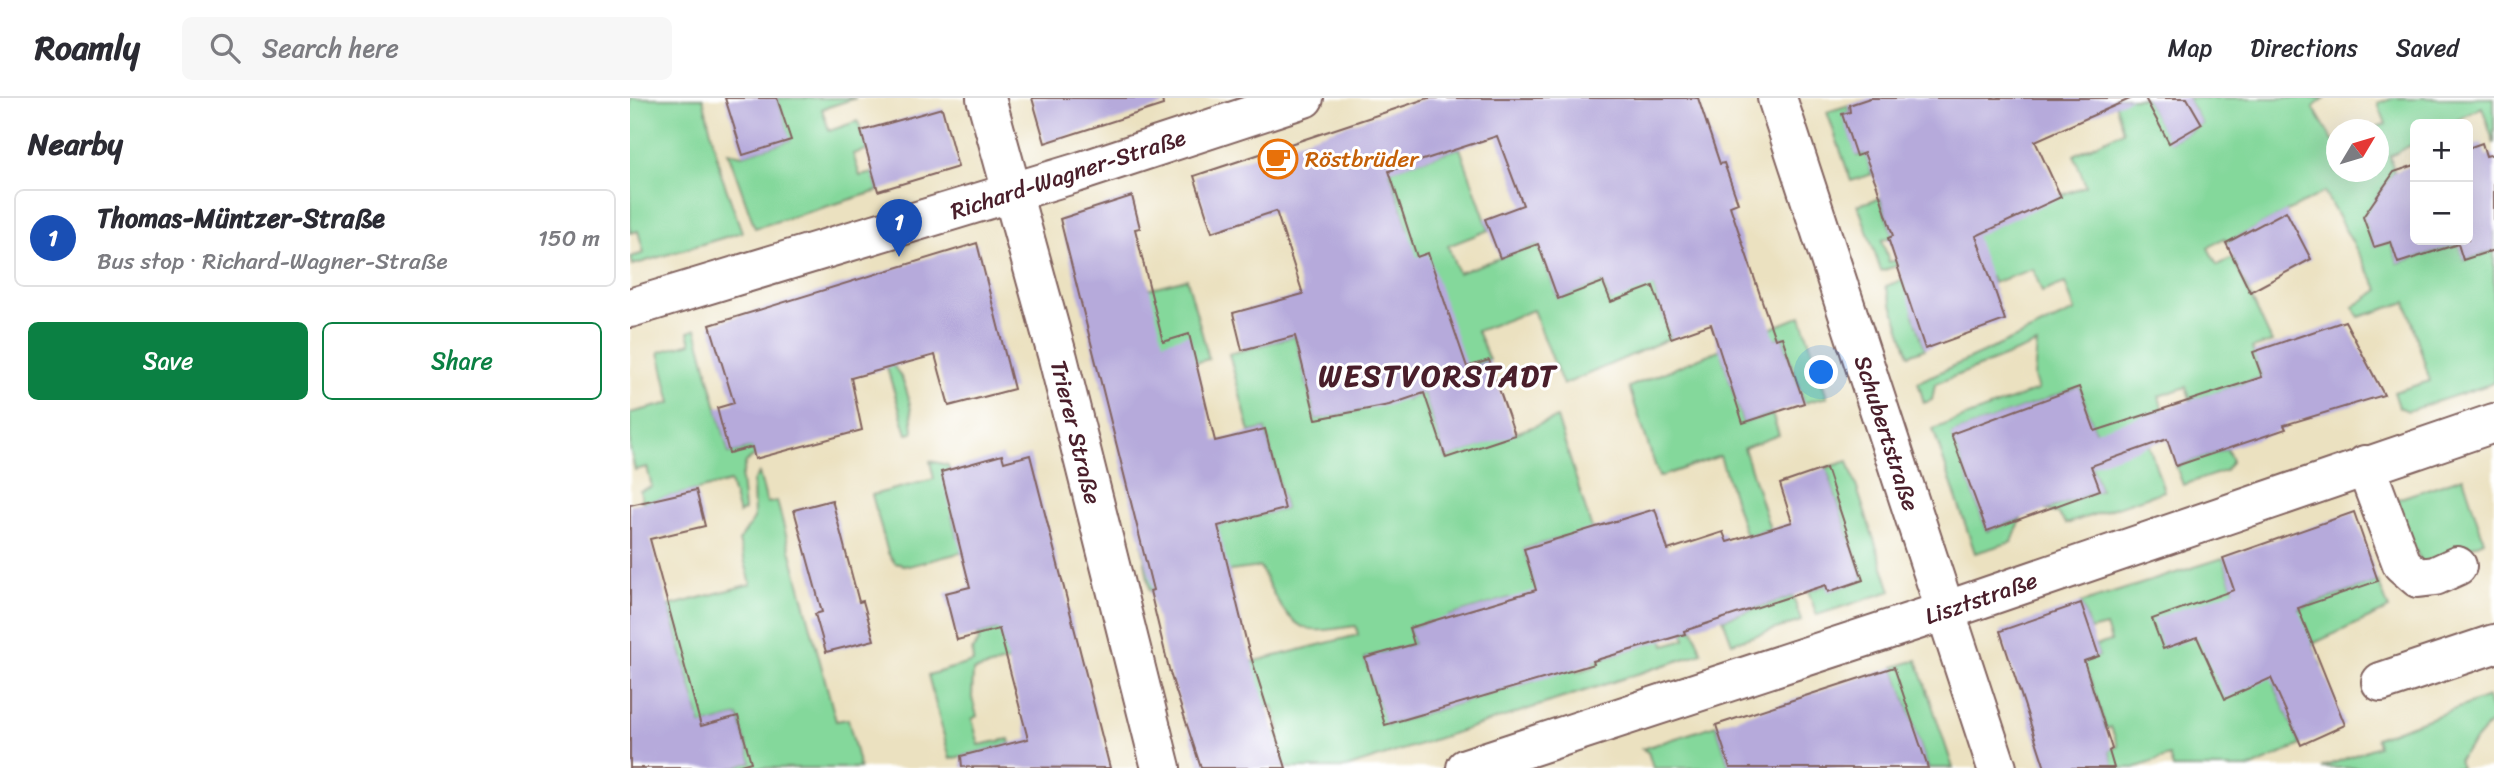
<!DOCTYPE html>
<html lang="en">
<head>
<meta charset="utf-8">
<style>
  :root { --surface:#fff; --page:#f7f7f7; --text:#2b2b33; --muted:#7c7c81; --line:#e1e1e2; --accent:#0b8043 }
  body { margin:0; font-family:Sriracha,sans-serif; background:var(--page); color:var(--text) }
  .controls { position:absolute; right:21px; top:21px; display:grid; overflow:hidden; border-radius:10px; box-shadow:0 7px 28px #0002 }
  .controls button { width:63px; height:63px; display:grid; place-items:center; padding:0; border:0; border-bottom:2px solid var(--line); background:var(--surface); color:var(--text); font:35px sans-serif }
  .compass { position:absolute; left:1696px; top:21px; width:63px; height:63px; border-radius:50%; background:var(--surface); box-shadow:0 7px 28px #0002; rotate:52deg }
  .you { position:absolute; left:1192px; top:275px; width:24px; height:24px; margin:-18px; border:5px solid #fff; border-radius:50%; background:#1a73e8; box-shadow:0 0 0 10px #1a73e833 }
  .badge { display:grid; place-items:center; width:46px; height:46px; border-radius:50%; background:var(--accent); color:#fff; font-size:23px; font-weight:700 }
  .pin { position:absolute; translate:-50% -58px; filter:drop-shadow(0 2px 4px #0008) }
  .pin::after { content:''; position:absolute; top:37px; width:24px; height:21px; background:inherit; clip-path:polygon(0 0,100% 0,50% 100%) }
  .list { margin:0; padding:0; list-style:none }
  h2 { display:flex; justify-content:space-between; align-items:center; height:91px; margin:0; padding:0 28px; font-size:30px }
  h2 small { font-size:23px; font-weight:400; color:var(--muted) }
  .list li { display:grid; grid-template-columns:46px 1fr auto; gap:21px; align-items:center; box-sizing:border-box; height:98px; margin:0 14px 14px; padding:0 14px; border:2px solid var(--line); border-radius:10px }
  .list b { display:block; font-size:26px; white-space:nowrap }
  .list p { margin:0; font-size:23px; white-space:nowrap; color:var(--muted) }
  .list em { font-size:23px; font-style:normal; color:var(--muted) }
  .actions { display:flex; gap:14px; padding:21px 28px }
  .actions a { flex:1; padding:16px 0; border:2px solid var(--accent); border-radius:10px; text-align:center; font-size:24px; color:var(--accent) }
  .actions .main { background:var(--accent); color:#fff }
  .icon { flex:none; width:38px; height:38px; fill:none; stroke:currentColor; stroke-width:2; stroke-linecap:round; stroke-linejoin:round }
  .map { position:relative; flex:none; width:1864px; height:670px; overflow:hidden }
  header { display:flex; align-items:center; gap:42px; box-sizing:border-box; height:98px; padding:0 35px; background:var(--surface); border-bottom:2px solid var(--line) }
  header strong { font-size:33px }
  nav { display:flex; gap:38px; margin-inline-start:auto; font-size:24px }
  .search { width:490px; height:63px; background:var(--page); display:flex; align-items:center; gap:18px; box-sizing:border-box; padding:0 24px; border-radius:10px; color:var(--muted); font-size:26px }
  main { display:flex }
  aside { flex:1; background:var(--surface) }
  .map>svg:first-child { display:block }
</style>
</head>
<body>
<header>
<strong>Roamly</strong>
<div class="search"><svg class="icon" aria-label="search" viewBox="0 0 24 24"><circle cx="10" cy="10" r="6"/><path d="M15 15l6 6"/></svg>Search here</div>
<nav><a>Map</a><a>Directions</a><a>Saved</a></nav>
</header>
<main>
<aside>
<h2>Nearby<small></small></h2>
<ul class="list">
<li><span class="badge" style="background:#1a4fb4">1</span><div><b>Thomas-Müntzer-Straße</b><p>Bus stop · Richard-Wagner-Straße</p></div><em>150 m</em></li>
</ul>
<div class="actions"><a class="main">Save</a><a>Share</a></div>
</aside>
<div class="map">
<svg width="1864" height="670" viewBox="0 0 1864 670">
  <rect width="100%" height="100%" fill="#fff"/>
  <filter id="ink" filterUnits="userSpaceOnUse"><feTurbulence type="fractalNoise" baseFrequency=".0143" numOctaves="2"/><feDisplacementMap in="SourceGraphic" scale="14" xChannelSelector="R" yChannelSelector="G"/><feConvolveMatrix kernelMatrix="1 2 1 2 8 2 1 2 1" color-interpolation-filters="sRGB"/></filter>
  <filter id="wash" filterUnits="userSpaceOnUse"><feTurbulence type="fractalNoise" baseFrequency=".00686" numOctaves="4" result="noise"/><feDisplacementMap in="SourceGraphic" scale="28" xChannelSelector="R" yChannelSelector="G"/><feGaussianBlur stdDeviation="1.57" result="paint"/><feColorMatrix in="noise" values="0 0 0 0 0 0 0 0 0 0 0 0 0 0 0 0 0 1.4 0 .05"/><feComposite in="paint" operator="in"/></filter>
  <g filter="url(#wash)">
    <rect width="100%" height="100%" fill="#ebe1c0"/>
    <g fill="#84d89b" stroke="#677c63" stroke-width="2" fill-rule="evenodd">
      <path d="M0,0h73l18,76 21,58 -109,33 -2,-8 13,-4 -6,-22 -8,2z"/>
      <path d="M147,0h79l-34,11 7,22 29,-10 9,29 -14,4 7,22 13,-3 5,18 -123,37 -27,-76 15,3 47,-15z"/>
      <path d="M1484,0h31l25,44 32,-18 -15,-26h138l-12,9 20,34 3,-1v32h42v-42l-9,-1 17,-5 -8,-21 16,-5h100v46l-12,-37 -32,17h-35v19l-25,13 4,16 -19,28 4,10 -16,6 11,30 17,-4 7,21 60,-19 6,16 28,-9 -5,-17 7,-2v151l-86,28 -9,-4 -5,-15 36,-11 -24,-79 -47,15 -6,-10 26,-17 -55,-98 -97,51 -3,-5 -16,10 9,17 16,-7 39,84 -20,6 10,29 -71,24 -5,-14 -27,9 4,15 -23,7 24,73 -98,33 -8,-10 -12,-4 54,-20 -15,-42 14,-6 -20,-55 -127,47 35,97 34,-12 -9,23 -37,11 -42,-124 105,-39 -4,-13 3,-33 -102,40 -3,16 -8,3 -6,-21 157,-71 -10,-28 -23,9 -9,-23 -40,14 -2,-6 -8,3 -17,-51 120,-43 -12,-31 49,-24z"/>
      <path d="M1219,7l1,7 -7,2 14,42 8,-3 7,21 -21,7 -24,-69z"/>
      <path d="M830,50l29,82 -41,16 10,27 80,-29 20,54 45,-16 8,20 35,-37 25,73 -108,47 -30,-75 -56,21 12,29 -22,7 -62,33 19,-7 22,65 111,-40 47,150 -28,9 -12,-40 -40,12 37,121 13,-4 2,6 18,-5 -1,-6 70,-22 2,6 20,-6 -1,-8 9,-2 9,24 -356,115h-72v-35l6,-3 -7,-24 -6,1 -94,-25 185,-47 -2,-9c-13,1 -31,6 -44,4 -27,-5 -41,-41 -52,-63l-30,4 -80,20 -8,-47 143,-35 -20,-80 -15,3 -21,-78 66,-18 21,83 45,-9 47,-180 -19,-60zM879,500l25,83 -148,44 -21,-67 49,-14 -5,-16 20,-6 4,15 16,-21z"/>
      <path d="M1250,100l13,38 -11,4 7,22 12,-3 1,5 -21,7 -23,-66z"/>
      <path d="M1277,180l7,37 11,34 -16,6 -23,-69z"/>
      <path d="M557,181l22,80 -107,27 41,-96z"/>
      <path d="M1171,218l26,81 -23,6 -22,-66 -60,19 21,67 29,-9 7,21 -35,13 26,81 -24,7 -26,-80 -61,21 -30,-90z"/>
      <path d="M66,231l33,124 23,-6 3,9 -9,6 -5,17 3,31 -5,4 -9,-32 -87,21 -3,-12 12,-4 -5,-20 -12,3 -5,-21v-36l41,-10 -12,-51 32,-9 -3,-11z"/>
      <path d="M260,265c18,15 22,47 23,70l-6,1 -20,-66z"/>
      <path d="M1597,351l5,12 -7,10 -42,14 -7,-19z"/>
      <path d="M300,363l18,4 12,48 -8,3 5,21 14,13 -62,16 -14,-3 -7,-10 -16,-58 62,-16z"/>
      <path d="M1218,363l43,130 -74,24 -9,-24 18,-6 3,6 34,-11 -37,-112z"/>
      <path d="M129,375l8,30 10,-2 59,220 12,-2 12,49h-130l21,-6 -13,-46 -37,10 -32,-120 82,-22 -12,-43 15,-22 -1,-38z"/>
      <path d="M1833,379l21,64 -49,22h-13l-31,-62z"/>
      <path d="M1593,460l12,34 55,20 88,-31 11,28 -77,35 9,22 -47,18 27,61 -51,23h-77l-4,-12 -35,12h-20l-5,-17 9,-5 -7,-19 -5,2 -17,-52 -23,-9 33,-12 -4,-10 16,-5 -5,-15 -16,4 -9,-27z"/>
      <path d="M1163,498l8,25 -69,22 -9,-24z"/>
      <path d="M387,526l9,32 -53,15 -1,27 5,18 -5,3 7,26 30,-6 1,5 -60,15 -22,-84 45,-13 -1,-12 7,-9 -2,-6z"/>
      <path d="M1287,562l36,108h-25l-34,-101z"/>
      <path d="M1858,599l6,22 -36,41 3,8h-140l57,-22 -2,-8z"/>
      <path d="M1086,627l14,43h-77l-5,-16 -6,-3z"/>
    </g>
    <g id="blocks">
      <g fill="#b6aadb">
        <path d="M95,0h52l14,42 -48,15z"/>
        <path d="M402,0h130l1,7 -118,38z"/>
        <path d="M798,0h270l22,66 4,-1 14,40 -8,3 45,133 7,-2 22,66 -61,20 -32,-99 -40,14 -18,-52 -42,16 -8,-20 -45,17 -20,-55 -38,14 -15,-39 38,-14 -26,-69 -108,35 28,86 11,-4 39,114 22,-7 26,75 -69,23 -22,-65 -35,12 -73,14 -21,-83 -53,14 -9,-37 70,-19 -27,-83 -64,21 -18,-56z"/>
        <path d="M1240,0h262l-97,43 26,56 -85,39 29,84 -80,29 -37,-111 5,-2 -16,-50 -13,-33 -8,3 -14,-42 8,-2 -1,-7z"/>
        <path d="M1515,0h42l15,26 -33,19z"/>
        <path d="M312,10l16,59 -80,24 -17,-60z"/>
        <path d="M1852,45l4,13 8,-2v96l-31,10 -5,-16 -60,19 -7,-21 -17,5 -11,-30 31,-45 21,-7v75h53v-92z"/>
        <path d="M502,98l8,32 -5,1 28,113 26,-8 26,107 50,-12 20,80 -67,17 29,118 39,124h-85l-31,-95 -20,-82 3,-1 -93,-371z"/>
        <path d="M1656,113l25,48 -61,33 -24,-49z"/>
        <path d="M347,145l37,146 -65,17 -14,-51 -84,23 11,52 -107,29 -3,-12 -23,6 -12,-45 17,-5 -24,-78z"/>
        <path d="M1715,223l39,74 -100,30 2,4 -110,37 -9,-27 -76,27 9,24 -113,41 -36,-97 128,-47 16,44 167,-54 -9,-25z"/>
        <path d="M372,357l2,7 26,-7 80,313 -148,-1 -1,-11 67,-17 -29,-110 -42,11 -12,-47 25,-6 -29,-115z"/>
        <path d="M1196,370l37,112 -35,12 -2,-7 -142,46 1,3 -92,27 1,3 -209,61 -20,-67 49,-14 -5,-16 127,-38 -12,-41 131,-40 13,41 55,-18 4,10 65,-20 -12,-38z"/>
        <path d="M66,392l9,36 -55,13 51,187 37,-10 13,46 -21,6h-100v-263z"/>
        <path d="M202,402l27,102 4,-1 11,39 -48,12 -11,-38 7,-2 -28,-102z"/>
        <path d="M1724,414l24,69 -80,27 47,117 -44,20 -30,-67 -46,21 -28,-62 -34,12 -11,-30 82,-29 -11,-32z"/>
        <path d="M1451,505l18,53 -15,5 28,88 -3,2 5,17h-69l-45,-137z"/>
        <path d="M1264,569l34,101h-198l-14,-43z"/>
      </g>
    </g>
  </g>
  <g filter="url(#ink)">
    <use href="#blocks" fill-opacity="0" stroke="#82635f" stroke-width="2"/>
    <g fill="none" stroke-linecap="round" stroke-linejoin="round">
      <defs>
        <g id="minor">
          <path d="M356,0l72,260 103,410"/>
          <path d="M1147,0l220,670"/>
          <path d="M0,210l446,-135 228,-75"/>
          <path d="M1735,367l37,99 16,14 17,-2 22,-10"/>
          <path d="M1751,584l113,-38"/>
          <path d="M836,670l479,-157 549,-188"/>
        </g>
      </defs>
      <use href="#minor" stroke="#82635f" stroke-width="42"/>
      <use href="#minor" stroke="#fff" stroke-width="38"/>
    </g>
  </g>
  <defs>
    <symbol id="cafe-ring" viewBox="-11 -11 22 22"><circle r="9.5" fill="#fff" stroke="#e8710a" stroke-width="1.5"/><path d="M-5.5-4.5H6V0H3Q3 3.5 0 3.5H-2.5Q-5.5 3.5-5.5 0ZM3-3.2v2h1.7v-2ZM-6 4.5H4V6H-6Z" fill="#e8710a"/></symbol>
  </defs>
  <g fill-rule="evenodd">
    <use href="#cafe-ring" x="626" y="39" width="44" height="44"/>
  </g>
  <g text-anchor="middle" stroke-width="6" stroke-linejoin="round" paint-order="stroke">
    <g font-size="23" fill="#c56008" stroke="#fff" text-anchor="start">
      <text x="675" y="69">Röstbrüder</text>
    </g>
    <g font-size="23" fill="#4a1f2b" stroke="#fff">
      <text transform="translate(438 76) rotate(-18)" y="8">Richard-Wagner-Straße</text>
      <text transform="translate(446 334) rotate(76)" y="8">Trierer Straße</text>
      <text transform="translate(1257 335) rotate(72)" y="8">Schubertstraße</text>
      <text transform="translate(1351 500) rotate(-19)" y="8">Lisztstraße</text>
    </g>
    <g font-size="30" font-weight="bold" letter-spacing="2" fill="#4a1f2b" stroke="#fff">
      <text x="808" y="288">WESTVORSTADT</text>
    </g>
  </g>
</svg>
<div class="controls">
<button>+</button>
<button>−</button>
</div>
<svg class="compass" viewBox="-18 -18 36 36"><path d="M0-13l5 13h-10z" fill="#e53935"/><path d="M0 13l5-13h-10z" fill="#7c7c81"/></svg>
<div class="you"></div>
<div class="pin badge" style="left:269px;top:159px;background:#1a4fb4">1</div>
</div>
</main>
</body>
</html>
